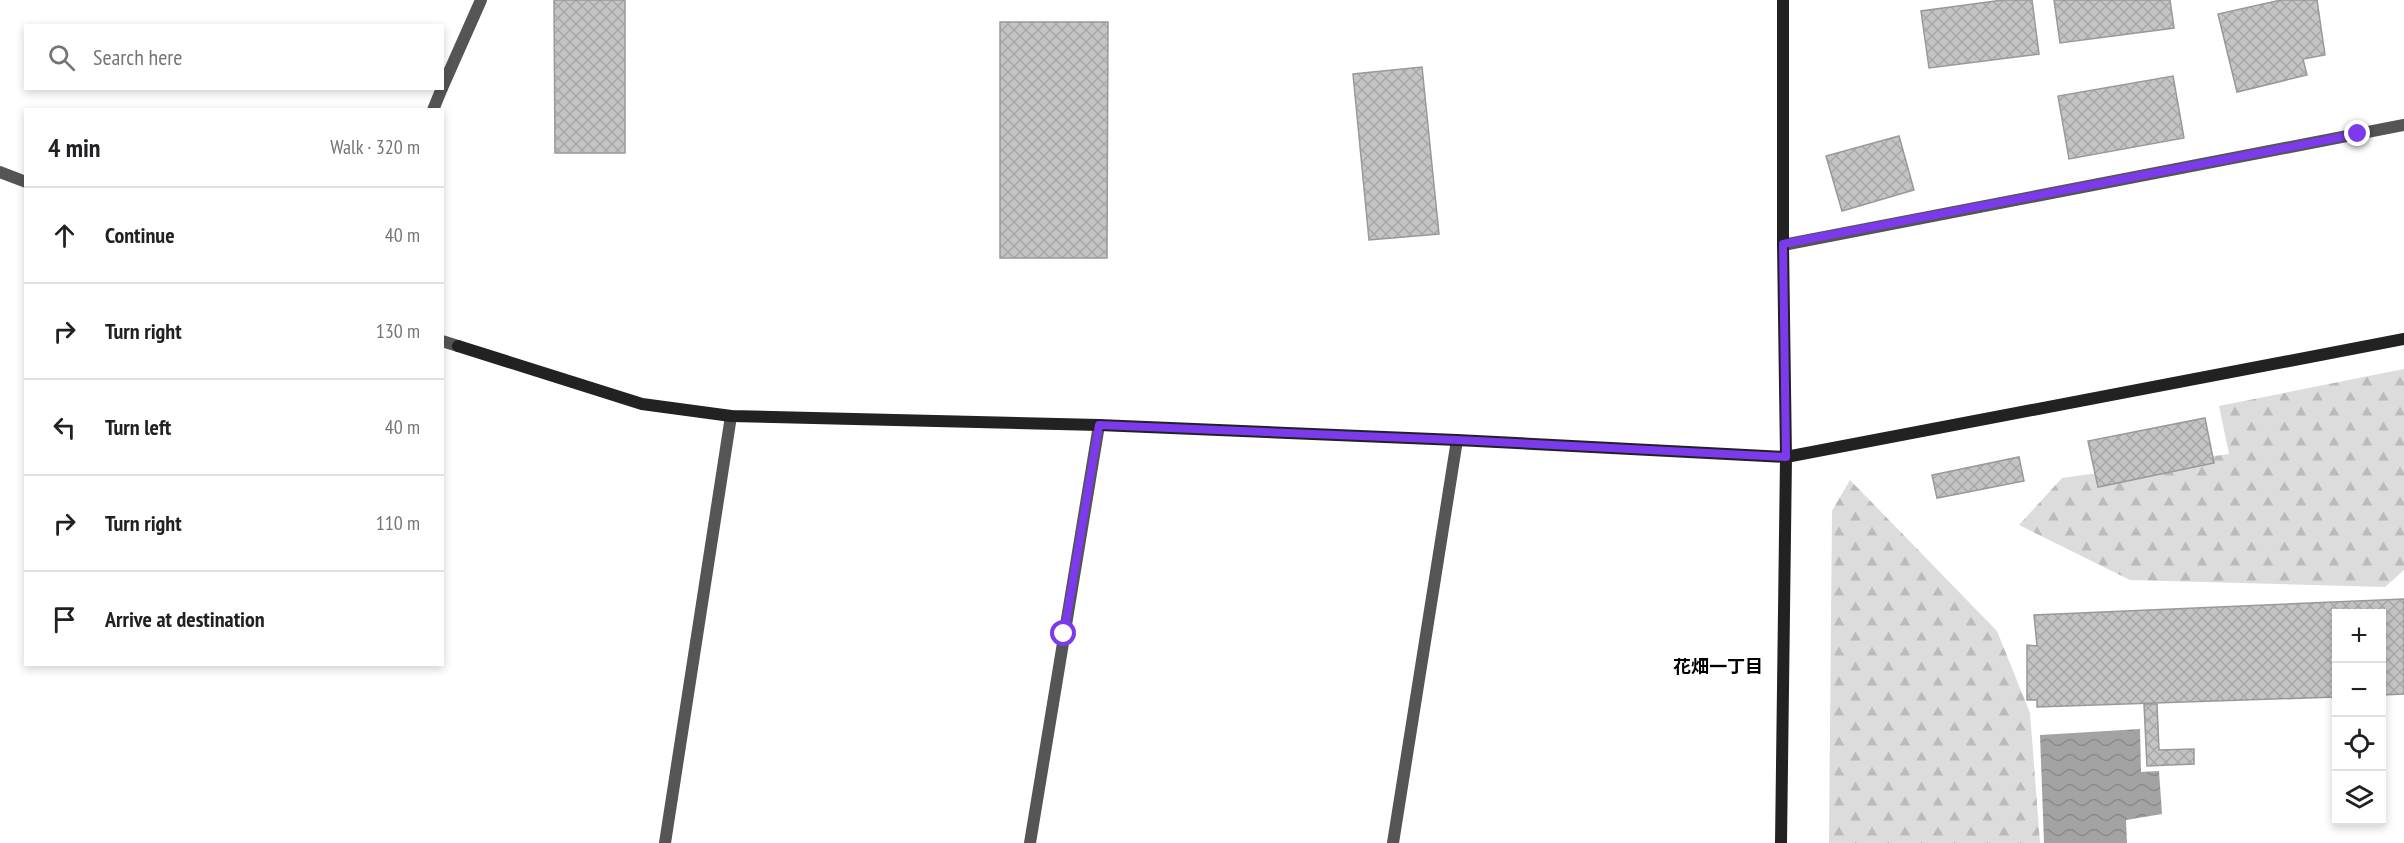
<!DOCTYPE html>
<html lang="en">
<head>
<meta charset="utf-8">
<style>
  :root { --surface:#fff; --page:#f2f2f2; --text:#202124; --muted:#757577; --line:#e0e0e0 }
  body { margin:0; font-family:"PT Sans Narrow","Noto Sans JP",sans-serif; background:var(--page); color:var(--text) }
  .controls { position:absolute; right:18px; bottom:18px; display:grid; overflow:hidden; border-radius:0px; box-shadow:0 3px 9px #0003 }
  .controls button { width:54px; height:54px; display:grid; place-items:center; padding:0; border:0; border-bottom:2px solid var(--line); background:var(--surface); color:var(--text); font:30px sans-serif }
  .stop { position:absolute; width:18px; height:18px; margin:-14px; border:4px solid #7c3aed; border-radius:50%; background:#fff }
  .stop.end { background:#7c3aed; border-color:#fff; box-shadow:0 2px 6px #0008 }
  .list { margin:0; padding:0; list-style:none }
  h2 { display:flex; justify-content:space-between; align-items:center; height:78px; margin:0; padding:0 24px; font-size:26px }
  h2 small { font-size:20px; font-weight:400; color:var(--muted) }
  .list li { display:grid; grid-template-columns:39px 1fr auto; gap:18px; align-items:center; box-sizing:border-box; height:96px; padding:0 24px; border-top:2px solid var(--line) }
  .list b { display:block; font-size:22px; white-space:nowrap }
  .list em { font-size:20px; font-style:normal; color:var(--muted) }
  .icon { flex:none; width:33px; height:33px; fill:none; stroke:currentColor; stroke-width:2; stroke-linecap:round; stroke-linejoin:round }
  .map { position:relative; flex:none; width:2404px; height:843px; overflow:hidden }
  .search { position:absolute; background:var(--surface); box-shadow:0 3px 9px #0003; left:24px; top:24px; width:420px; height:66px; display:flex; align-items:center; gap:15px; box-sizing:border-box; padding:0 21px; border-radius:0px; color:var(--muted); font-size:22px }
  .panel { position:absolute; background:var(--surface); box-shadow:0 3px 9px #0003; left:24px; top:108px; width:420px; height:558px; border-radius:0px }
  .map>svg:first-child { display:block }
</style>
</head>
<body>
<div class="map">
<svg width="2404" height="843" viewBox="0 0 2404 843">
  <defs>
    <pattern id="forest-firs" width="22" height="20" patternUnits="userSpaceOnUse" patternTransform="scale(1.5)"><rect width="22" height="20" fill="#dcdcdc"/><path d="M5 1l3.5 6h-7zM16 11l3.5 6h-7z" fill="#bbb"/></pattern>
    <pattern id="water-waves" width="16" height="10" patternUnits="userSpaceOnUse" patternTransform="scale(1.5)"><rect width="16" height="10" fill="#a3a3a3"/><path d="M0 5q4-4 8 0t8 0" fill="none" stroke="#8b8b8b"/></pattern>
    <pattern id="building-cross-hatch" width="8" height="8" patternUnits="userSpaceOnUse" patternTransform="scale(1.5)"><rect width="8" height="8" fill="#c4c4c4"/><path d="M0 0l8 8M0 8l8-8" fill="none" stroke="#a7a7a7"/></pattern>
  </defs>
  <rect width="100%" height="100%" fill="#fff"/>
  <g fill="url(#forest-firs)">
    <path d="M2404,369v201l-19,17 -255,-7 -111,-55 43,-47 167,-24 -10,-48z"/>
    <path d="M1850,480l147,151 33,82 10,130h-211l3,-332z"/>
  </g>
  <path fill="url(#water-waves)" d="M2140,729l1,43 18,-1 3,43 -36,6 1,23h-83l-4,-108z"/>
  <g fill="url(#building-cross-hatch)" stroke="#999" stroke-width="1.5">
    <path d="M554,0h71v153h-70z"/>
    <path d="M2003,0h29l7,54 -110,14 -8,-57z"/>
    <path d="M2054,0h116l4,28 -114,15z"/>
    <path d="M2281,0h36l8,55 -22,4 4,16 -70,17 -19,-78z"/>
    <path d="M1000,22h108l-1,236h-107z"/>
    <path d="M1422,67l17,167 -70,6 -16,-166z"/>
    <path d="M2173,76l11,62 -115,21 -11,-63z"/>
    <path d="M1899,136l15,54 -72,21 -16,-55z"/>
    <path d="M2205,418l9,45 -116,24 -10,-46z"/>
    <path d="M2019,457l5,24 -87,17 -5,-23z"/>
    <path d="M2404,599v95l-22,1v-81h-46v83l-299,10v-7h-10v-55l10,1 -3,-31z"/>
    <path d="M2144,704h13l2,46 35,-1v15l-47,2z"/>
  </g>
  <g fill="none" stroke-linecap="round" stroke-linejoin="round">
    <g stroke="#555" stroke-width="12">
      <path d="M442,88l39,-88"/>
      <path d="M433,110l9,-22"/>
      <path d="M0,172l26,10"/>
      <path d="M1783,245l621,-120"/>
      <path d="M442,341l16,5"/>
      <path d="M665,843l66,-427"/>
      <path d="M1030,843l69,-418"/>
      <path d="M1393,843l64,-403"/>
    </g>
    <g stroke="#222" stroke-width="12">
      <path d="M458,346l184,58 89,12 368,9 358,15 329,17 618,-118"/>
      <path d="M1781,843l5,-386 -3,-212v-245"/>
    </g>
  </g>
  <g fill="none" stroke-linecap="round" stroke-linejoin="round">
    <path stroke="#7c3aed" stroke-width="8" d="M1064,634l35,-209 358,15 329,17 -3,-213 575,-110"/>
  </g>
  <g text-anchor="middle" stroke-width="5" stroke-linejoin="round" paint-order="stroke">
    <g font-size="18" font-weight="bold" fill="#000" stroke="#fff">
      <text x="1718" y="673">花畑一丁目</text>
    </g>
  </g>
</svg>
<div class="controls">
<button>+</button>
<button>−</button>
<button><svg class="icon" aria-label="locate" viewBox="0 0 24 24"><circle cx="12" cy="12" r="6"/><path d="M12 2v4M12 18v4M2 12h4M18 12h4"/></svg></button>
<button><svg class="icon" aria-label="layers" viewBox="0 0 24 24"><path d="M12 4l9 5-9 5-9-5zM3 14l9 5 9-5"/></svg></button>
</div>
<div class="stop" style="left:1064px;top:634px"></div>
<div class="stop end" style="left:2358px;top:134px"></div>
<div class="search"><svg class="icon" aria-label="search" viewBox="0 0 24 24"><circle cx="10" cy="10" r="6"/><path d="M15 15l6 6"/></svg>Search here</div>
<section class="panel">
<h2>4 min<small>Walk · 320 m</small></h2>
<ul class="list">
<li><svg class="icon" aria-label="ahead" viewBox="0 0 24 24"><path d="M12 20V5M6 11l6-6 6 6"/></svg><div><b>Continue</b></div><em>40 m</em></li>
<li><svg class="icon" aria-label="right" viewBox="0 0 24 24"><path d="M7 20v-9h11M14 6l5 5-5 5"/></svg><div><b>Turn right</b></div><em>130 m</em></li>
<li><svg class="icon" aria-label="left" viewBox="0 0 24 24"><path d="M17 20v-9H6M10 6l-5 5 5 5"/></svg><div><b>Turn left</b></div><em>40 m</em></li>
<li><svg class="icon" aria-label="right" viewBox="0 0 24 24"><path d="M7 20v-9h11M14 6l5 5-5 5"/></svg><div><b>Turn right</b></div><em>110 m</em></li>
<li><svg class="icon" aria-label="arrive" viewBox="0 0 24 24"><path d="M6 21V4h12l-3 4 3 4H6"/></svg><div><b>Arrive at destination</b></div></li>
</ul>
</section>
</div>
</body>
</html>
